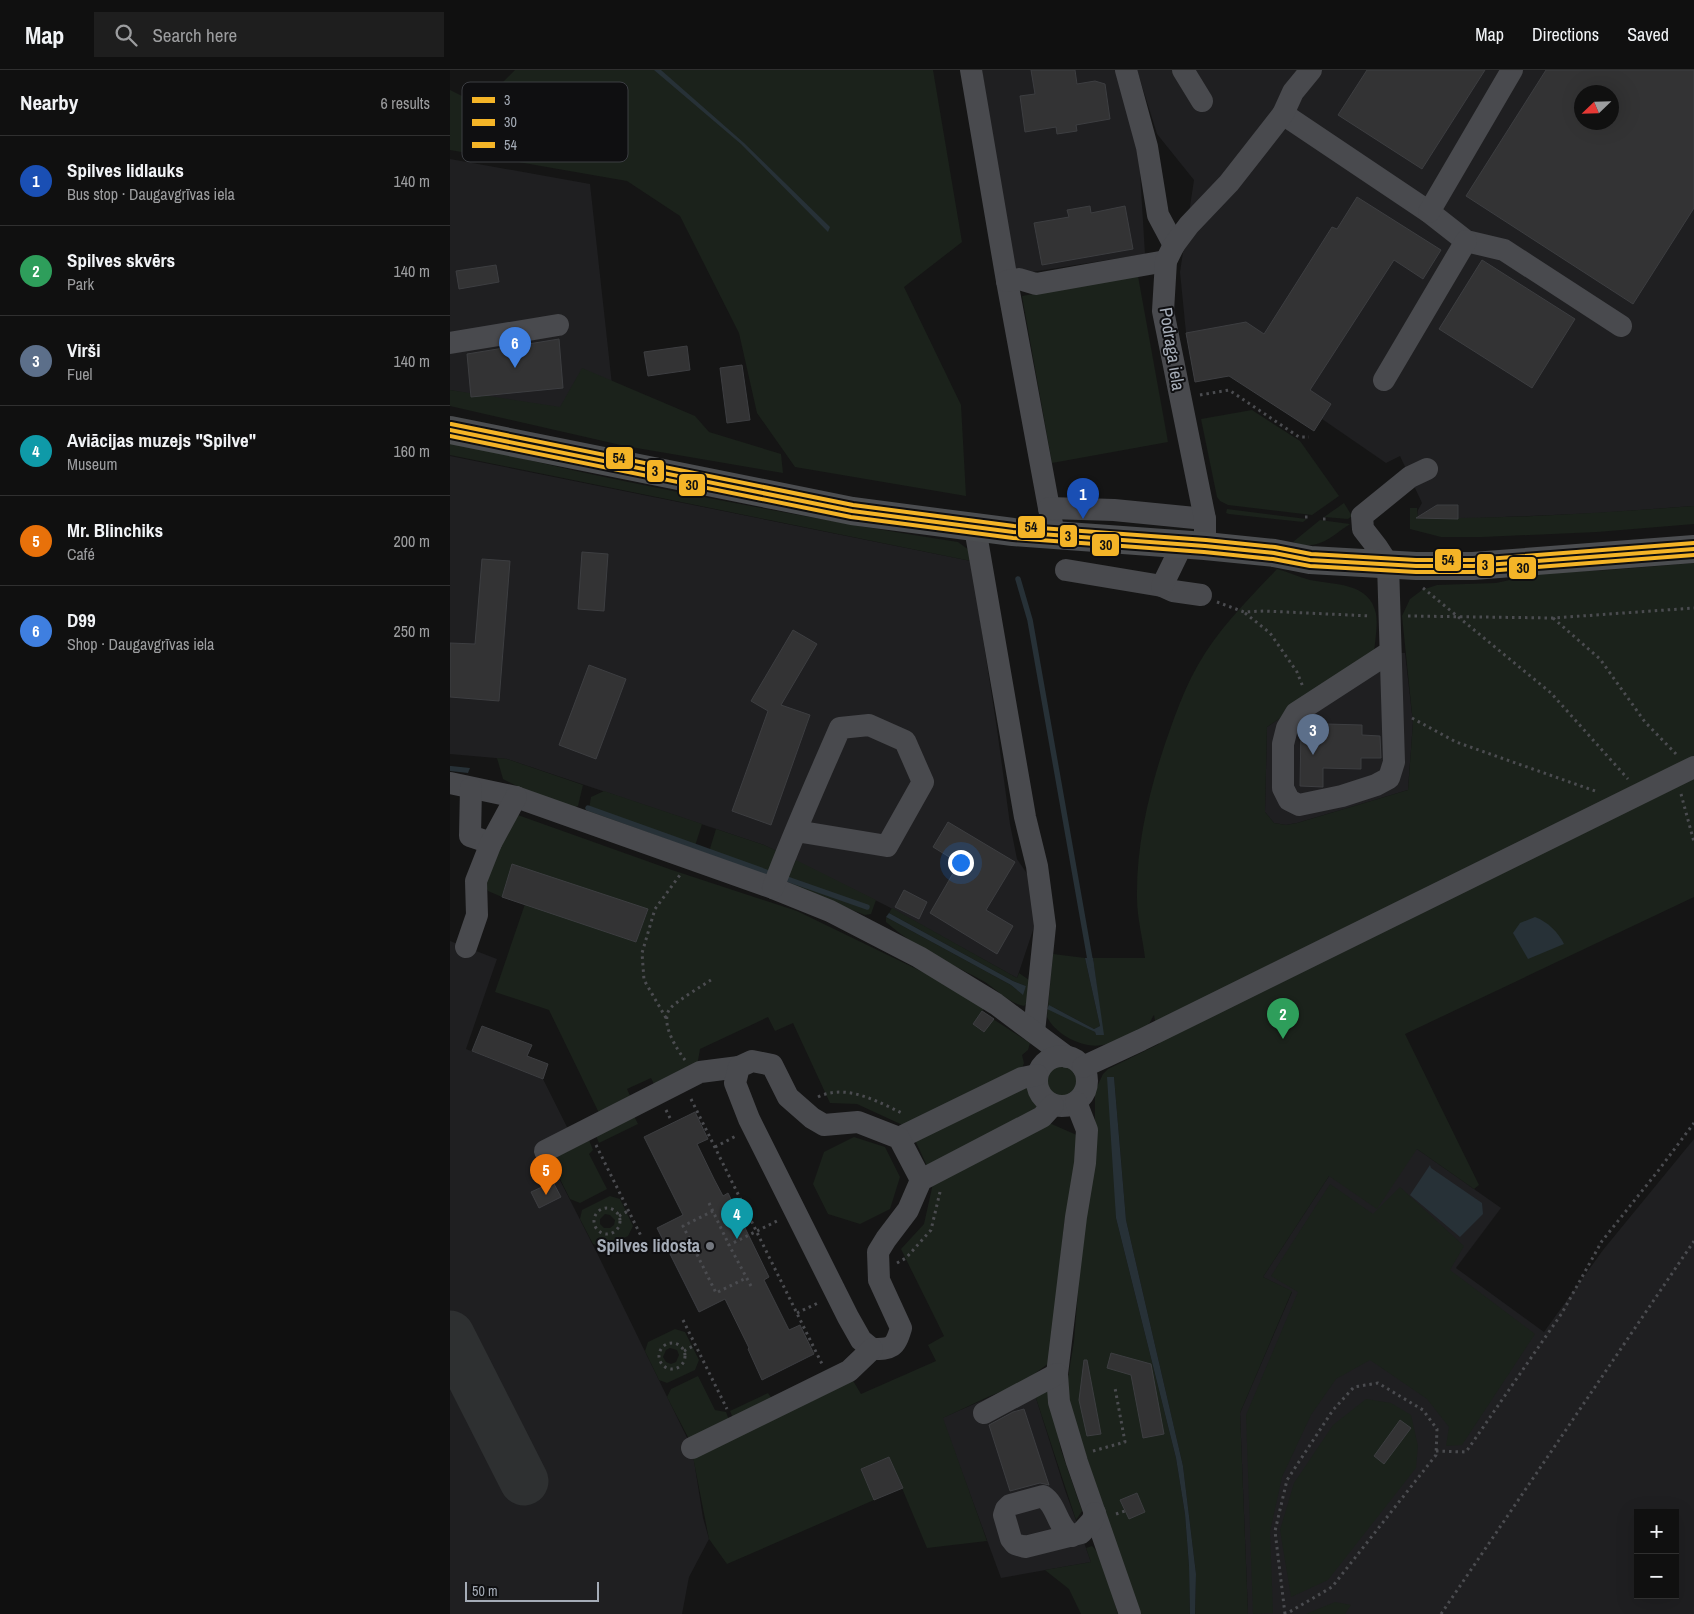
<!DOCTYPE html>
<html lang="en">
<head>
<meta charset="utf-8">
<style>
  :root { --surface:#101010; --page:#1e1e1e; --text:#f1f3f6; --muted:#9c9d9f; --line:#303030; --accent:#73777e }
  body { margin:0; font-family:"Archivo Narrow",sans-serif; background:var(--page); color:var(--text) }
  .controls { position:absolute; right:15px; bottom:15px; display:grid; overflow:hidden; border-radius:0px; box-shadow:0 5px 20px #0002 }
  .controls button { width:45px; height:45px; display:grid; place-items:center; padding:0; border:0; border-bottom:1px solid var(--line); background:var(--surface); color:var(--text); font:25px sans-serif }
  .compass { position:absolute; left:1124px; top:15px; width:45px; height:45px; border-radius:50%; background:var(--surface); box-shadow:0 5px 20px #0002; rotate:247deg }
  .scale { position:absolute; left:15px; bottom:12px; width:134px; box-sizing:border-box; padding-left:5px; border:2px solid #a5acb7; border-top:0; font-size:14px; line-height:18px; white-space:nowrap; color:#a5acb7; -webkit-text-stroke:4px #0f0f11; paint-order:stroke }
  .you { position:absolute; left:510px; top:792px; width:18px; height:18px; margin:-12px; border:4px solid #fff; border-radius:50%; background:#1a73e8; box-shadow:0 0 0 8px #1a73e833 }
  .badge { display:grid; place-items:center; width:32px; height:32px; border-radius:50%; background:var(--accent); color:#fff; font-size:16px; font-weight:700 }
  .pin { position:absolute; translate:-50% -41px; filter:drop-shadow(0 1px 2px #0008) }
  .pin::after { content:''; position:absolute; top:26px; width:18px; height:15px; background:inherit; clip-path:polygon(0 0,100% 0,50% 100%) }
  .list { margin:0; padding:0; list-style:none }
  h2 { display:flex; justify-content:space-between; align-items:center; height:65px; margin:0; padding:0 20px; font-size:21px }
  h2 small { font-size:16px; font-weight:400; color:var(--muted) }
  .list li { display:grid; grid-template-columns:32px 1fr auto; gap:15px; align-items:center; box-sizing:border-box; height:90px; padding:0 20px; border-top:1px solid var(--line) }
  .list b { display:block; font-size:19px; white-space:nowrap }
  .list p { margin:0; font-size:16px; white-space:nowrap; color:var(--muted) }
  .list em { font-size:16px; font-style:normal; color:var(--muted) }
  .icon { flex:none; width:28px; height:28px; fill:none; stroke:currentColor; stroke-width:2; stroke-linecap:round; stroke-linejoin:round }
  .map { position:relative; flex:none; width:1244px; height:1544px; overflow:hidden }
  header { display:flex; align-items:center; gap:30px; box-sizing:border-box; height:70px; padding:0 25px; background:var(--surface); border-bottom:1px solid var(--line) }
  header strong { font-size:24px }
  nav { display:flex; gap:28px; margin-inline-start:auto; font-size:18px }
  .search { width:350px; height:45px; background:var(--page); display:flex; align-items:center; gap:12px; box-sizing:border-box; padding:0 18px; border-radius:0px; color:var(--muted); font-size:19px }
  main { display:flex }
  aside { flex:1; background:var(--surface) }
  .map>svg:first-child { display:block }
</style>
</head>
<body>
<header>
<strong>Map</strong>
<div class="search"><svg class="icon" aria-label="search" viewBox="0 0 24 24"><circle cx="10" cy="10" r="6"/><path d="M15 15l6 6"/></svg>Search here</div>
<nav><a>Map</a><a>Directions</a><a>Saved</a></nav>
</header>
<main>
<aside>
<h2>Nearby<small>6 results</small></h2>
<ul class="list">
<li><span class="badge" style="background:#1a4fb4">1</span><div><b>Spilves lidlauks</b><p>Bus stop · Daugavgrīvas iela</p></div><em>140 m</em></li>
<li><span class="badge" style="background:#2e9e5b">2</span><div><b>Spilves skvērs</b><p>Park</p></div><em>140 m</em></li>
<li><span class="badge" style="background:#5c6f8a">3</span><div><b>Virši</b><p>Fuel</p></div><em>140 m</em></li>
<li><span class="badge" style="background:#0f9aa8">4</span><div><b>Aviācijas muzejs &quot;Spilve&quot;</b><p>Museum</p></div><em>160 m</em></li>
<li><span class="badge" style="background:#e8710a">5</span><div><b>Mr. Blinchiks</b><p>Café</p></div><em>200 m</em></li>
<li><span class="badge" style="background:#3f7fe0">6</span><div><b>D99</b><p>Shop · Daugavgrīvas iela</p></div><em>250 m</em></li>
</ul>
</aside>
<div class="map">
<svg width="1244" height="1544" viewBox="0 0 1244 1544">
  <rect width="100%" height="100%" fill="#151515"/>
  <g fill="#1f1f21" fill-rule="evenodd">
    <path d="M532,0h138l18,69 7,115 -132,21z"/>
    <path d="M687,0h557v436l-95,7 -141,6 -41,-1 1,-8 4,-7 -22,-47 -14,7 -64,-44 -8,12 -85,-55 -34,6 -9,-49 -6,-61 14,-92 -37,-46zM1132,22h30v30h-30z"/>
    <path d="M0,89l140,25 26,237 -166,-31z"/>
    <path d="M0,386l521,105 26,168 13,95 7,35 11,16 7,49 -18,54 -130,-72 -123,-61 -257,-86 -57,-5z"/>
    <path d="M924,583h31l8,70 -5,67 -111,33 -11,2 -12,-2 -9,-11 2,-85z"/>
    <path d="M0,871l47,18 -31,90 77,30 25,50 -27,14 58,114 93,191 11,70 6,21 -20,38 -7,37h-232z"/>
    <path d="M1244,1069v475h-446l-8,-201 52,-121 -29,-15 66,-101 88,-27 84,59 -45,60 88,64 59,-82zM1188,1443h37v82h-37z"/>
    <path d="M572,1313l8,6 6,9 29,92 26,72 -90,16 -59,-160z"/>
  </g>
  <g fill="#1b221b" fill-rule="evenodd">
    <path d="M65,0h418l29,172 -58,45 57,118 5,91 -171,-29 -38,-54 -18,-80 -59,-117 -53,-35 -177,-31v-60l30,15z"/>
    <path d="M688,206l30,166 -116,21 -30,-167z"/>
    <path d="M132,298l113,48 14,16 72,22 2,19 -158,-27 -175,-40v-16l110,17z"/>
    <path d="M802,340l48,31 39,55 -27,19 -84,-10 -8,-4 -3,-4 -16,-78z"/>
    <path d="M0,372c49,10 96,23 145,33 120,25 241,48 363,67l11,8 2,11 -521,-106z"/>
    <path d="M894,433l8,13 -4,3 -24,-2z"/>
    <path d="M1244,436v18l-97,8 -115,5h-41l-31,-8v-21h7l1,10c92,1 184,-5 276,-12z"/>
    <path d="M777,439l80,10 -4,3 -74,-8 -3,-1z"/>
    <path d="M870,450l30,4c-20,13 -32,28 -57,18z"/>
    <path d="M1244,493v334l-289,137 74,151 -5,4 -57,-40 -40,60 -48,-33 -66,101 29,14 -52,122 8,201h-53l1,-40 -13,-108 -57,-246 -12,-143 2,141 60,240 9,56 4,52 1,48h-52l-69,-211 -1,-25 6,-37 8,-98 13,-106v-46l8,-17 5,-5 51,-25 -5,-29c-2,2 -3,7 -6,10 -3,4 -12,6 -17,9 -8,4 -19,10 -29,11 -19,4 -47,-11 -55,-28l6,-63 32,4 15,68 -6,3 -45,-24 46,27 1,3h7l-10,-77h52c-2,-19 -8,-40 -8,-60 -1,-59 15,-119 35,-174 7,-19 15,-40 26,-59 20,-36 51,-66 79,-96 11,3 22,8 33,11 24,5 60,2 66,34 2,12 -1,27 -2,39l-107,74 -2,85 9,11 12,2 11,-2 111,-33 5,-67 -11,-107 8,-17 12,-9 15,-5 59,-2 47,-10 67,-3z"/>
    <path d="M47,688l10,1 76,26 -5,21 -5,2 -50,-19 -20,-10z"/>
    <path d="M154,721l98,33 -7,22 -7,5 -100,-36 3,-18z"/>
    <path d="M65,744l157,56 125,41 134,65 54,31 -12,17 10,8 10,-13 37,24 -2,7 -6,5 2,8 -3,8 -112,57 -52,-24 -27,-1 -37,-80 -18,8 -7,-14 -68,32 -3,17 -42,20 -4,-8 -24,11 4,9 -32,15 -50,-103 -54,-18 30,-88 111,38 12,-32 -136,-46 -10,33 -14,-6 -5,-12z"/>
    <path d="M266,759l48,16 15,7 -13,26 -58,-23z"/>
    <path d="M346,790l80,40 -5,14 -6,1 -70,-27 -8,-9z"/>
    <path d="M442,838l125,70 2,-5 10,7v21l-5,5c-15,-3 -27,-16 -39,-24 -34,-19 -70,-34 -99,-60v-5l125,68 11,9 4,-8 -13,-5 -124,-68z"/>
    <circle cx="611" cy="1011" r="16"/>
    <path d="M576,1013l15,26 -113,59 -14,-30z"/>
    <path d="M184,1046l4,8 -39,19 -3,-7z"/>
    <path d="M597,1052l32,14 -15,89 -15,138 -27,20 -32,13 -47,22 44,123 -60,7 -38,-91 -28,12 13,31 -147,64 -18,-25 -16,-82 159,-78 9,15 75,-33 -8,-16 16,-9 -43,-87 23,-25 10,-45z"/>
    <path d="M404,1067l31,10 15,30 -10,32 -30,15 -32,-10 -15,-30 11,-32z"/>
    <path d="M139,1070l4,10 -4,4 18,35 -27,14 -10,-4 -20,-40z"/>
    <path d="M880,1114l43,30 27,-27 64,59 -14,24 85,64 -73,111 -16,1 3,-19 -22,-28 -57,-39 -34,19 -25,36 -29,62 -12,55 3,81 -20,1 -7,-199 52,-123 -27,-16z"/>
    <path d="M160,1126l10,3 13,27 -5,10 -24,12 -11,-4 -13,-25 2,-9zM155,1144l5,1 5,5 -1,5 -4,3h-6l-4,-4v-5z"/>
    <path d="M225,1259l10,3 14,28 -4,10 -28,13 -8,-3 -14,-29 3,-9zM220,1278l7,2 2,5 -3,7 -5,2 -5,-2 -3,-5 3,-7z"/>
    <path d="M248,1306l17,34 11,2 3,8 -40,19 -22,-42 4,-8z"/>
    <path d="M598,1319l13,61 21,61 -6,9 -40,-122 -4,-5z"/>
    <path d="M318,1323l4,6 -39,19 -3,-7z"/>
    <path d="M916,1329l25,4 20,12 7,31 -2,22 -88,112 -37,17 -11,-67 14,-47 39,-58z"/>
    <path d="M642,1476c12,10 21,52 26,68h-37l-12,-25 -24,-19 46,-8 -5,-14z"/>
    <path d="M885,1532l16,3 -6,9h-39z"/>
  </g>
  <g fill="#273137">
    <path d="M204,0h7l83,73 86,84 -2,5 -87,-88z"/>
    <path d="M0,696h1l19,2 -2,5 -18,-2z"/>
    <path d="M439,843l124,68 13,5 -3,9 -12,-10 -125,-68z"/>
    <path d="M1085,847c13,5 23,15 29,27l-36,15 -15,-26 7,-10z"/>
    <path d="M635,888h8l11,77h-8l-1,-3 -48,-23 2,-4 45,24 6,-3z"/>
    <path d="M657,1007h7l12,143 57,246 13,108 -1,40h-5l-1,-48 -4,-52 -9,-56 -60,-240z"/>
    <path d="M980,1095l1,3 51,35 1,11 -23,23 -50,-42z"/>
  </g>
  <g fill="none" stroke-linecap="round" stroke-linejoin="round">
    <g stroke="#273137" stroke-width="5.5">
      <path d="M568,509l12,41 61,345"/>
      <path d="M138,738l178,64"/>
      <path d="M337,809l80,28"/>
    </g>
    <path stroke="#2e3031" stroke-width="49" d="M0,1265l74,146"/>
  </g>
  <g fill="#333334" stroke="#3d3e41" fill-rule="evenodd">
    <path d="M581,0h44l2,14 18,-3 10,3 5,35 -34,6 1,6 -20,3 -1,-7 -31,5 -5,-36 15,-2z"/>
    <path d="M917,0h118l-63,99 -84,-54z"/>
    <path d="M1096,0h148v138l-61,96 -167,-108zM1132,22h30v30h-30z"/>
    <path d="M907,127l84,53 -18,29 -29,-19 -84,130 21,14 -17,27 -85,-55 -34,6 -9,-49 60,-11 18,12 68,-107 5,2z"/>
    <path d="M640,136l1,7 34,-7 8,43 -91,16 -8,-42 35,-6 -2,-7z"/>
    <path d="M1032,190l93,59 -43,69 -93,-59z"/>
    <path d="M46,195l3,17 -40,7 -3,-18z"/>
    <path d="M109,269l4,49 -92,9 -4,-43z"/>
    <path d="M237,276l3,24 -42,6 -4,-24z"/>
    <path d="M292,295l8,55 -23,3 -7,-55z"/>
    <path d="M987,435h21v14l-42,-1z"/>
    <path d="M132,482l26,2 -4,57 -26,-2z"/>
    <path d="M32,489l28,2 -11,140 -49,-4v-54l25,1z"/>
    <path d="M343,560l24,14 -36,61 29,10 -39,110 -39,-14 36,-100 -17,-10z"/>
    <path d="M139,595l37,14 -30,80 -37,-14z"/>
    <path d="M857,651l19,1v2l36,1v10l18,1 1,22h-20v11l-38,-1v19l-23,-1 1,-56z"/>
    <path d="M498,752l67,40 -29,48 27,16 -16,28 -67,-41 29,-50 -26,-16z"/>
    <path d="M62,794l136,45 -12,33 -134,-45z"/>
    <path d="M454,820l23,12 -8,17 -24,-12z"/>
    <path d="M532,941l12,8 -10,13 -11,-8z"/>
    <path d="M32,956l50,19 -5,11 21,8 -5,15 -71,-28z"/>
    <path d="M245,1042l13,27 -11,5 17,35 9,17 5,-3 41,84 -5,3 25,50 11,-5 14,29 -52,26 -14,-31 1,-1 -24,-49 -26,13 -42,-84 26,-13 -39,-78z"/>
    <path d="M103,1112l8,15 -22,11 -8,-16z"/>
    <path d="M661,1283l40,11 13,70 -21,4 -12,-63 -24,-7z"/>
    <path d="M634,1290h3l14,74 -14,2 -8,-36z"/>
    <path d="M574,1339l25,76 -9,-2 -30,8 -21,-66 24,-13z"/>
    <path d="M950,1350l11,8 -27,36 -10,-8z"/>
    <path d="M439,1387l14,31 -29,12 -13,-31z"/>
    <path d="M687,1423l8,19 -16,7 -9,-19z"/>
  </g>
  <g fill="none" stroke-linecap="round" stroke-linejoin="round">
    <g stroke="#4b4c50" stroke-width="3" stroke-dasharray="2.5 4" stroke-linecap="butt">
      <path d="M750,325l29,-5 70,47h10"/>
      <path d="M855,447h4"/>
      <path d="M873,449h4"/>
      <path d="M973,518l128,105 77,86"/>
      <path d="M767,532l27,10 20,-1 107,5"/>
      <path d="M795,543l25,20 27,39 6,15"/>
      <path d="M958,546l145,2 141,-10"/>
      <path d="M1103,548l47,41 45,63 31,32"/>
      <path d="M962,648l44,24 142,50"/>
      <path d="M1231,724l13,48"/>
      <path d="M216,948l-22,-38 -2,-27 13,-44 25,-34"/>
      <path d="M235,990c-9,-12 -24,-36 -16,-50 4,-7 33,-24 42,-30"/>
      <path d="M368,1027c29,-14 60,5 86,17"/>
      <path d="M241,1029l131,265"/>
      <path d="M216,1040l4,8"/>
      <path d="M146,1075l45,91"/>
      <path d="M265,1077l21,-11"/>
      <path d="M259,1133l20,42"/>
      <circle cx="157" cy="1151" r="13"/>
      <path d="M263,1141l-30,15 33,67 30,-15"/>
      <path d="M169,1146l9,-5"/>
      <path d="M447,1193l9,-5 25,-28 9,-38"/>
      <path d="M301,1216l-22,-41 50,-25"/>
      <path d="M347,1243l23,-11"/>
      <path d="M233,1250l44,89"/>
      <circle cx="222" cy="1286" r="13"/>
      <path d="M234,1281l11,-6"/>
      <path d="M643,1381l32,-9 -10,-54"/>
      <path d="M986,1381l30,1 96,-139 40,-72 56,-70 36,-48"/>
      <path d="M666,1444l9,-3"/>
      <path d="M835,1544l-10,-83 12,-51 46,-70 21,-23 24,-4 45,27 14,19 -1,26 -104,132 -46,27"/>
      <path d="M991,1544l253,-373"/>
    </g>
    <g stroke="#494a4e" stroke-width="22">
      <path d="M521,0l36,211 47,254"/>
      <path d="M676,0l21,77 11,68 16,30"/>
      <path d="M733,0l19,31"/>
      <path d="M833,44l146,98 37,29 38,9 117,76"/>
      <path d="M979,142l83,-142"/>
      <path d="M557,211l12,-2 17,5 130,-23"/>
      <path d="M0,273l108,-18"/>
      <path d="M934,310l82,-139"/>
      <path d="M599,438l65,2 91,9"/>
      <path d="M525,458l50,289 12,49 8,60 -11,106"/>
      <path d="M755,476v-27l-42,-208 3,-50 8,-16 15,-20 40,-42 54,-69 10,-22 18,-22"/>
      <path d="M616,500l96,16 11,5 28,4"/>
      <path d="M712,516l20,-41"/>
      <path d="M940,582l-94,61 -9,15 -4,16v44l6,12 10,5 43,-9 34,-11 13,-7 5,-16 -6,-198 -11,-17 -14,-18 -1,-13 48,-39 17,-8"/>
      <path d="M0,713l66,14 257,91 57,23 89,46 77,47 71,53"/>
      <path d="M21,718l-1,48 21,7"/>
      <path d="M323,818c20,-54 44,-107 67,-160l29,-3 36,16 18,41 -36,64 -91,-15"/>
      <path d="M16,877l11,-32 -1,-34 15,-38 25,-46"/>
      <circle cx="612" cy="1011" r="25"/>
      <path d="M633,997l58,-27 553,-273"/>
      <path d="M626,1032l11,28 -2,33 -9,54 -19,157 2,28 18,60 53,152"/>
      <path d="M449,1068l123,-60 15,-3"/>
      <path d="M95,1081l155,-79 39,-5"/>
      <path d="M471,1110l-22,-42 -41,-16 -34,3 -12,-7 -24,-21 -16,-32 -20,-4 -13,6 -4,16 14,36 99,198 13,23 11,9c20,0 23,-1 29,-21l-22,-48 -1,-28 8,-13 22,-29 13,-30 121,-63 11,-12"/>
      <path d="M534,1343l73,-39"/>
      <path d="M242,1378l157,-77 23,-22"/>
      <path d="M622,1466c-16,-10 -14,-30 -29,-40l-33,9 -4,4 -2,6 7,24 4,5 10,3 56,-14 11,-12 3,-8"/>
    </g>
    <path stroke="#4b4d50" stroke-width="28" d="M0,360l402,81 161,21 192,14 69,7 36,7 106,6h57l221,-17"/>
    <defs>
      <path id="bus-1" d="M0,360l402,81 161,21 192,14 69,7 36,7 106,6h57l221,-17"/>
      <path id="bus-2" d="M0,366l401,81 162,21 191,14 69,7 37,7 106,6h57l221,-17"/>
      <path id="bus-3" d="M1,354l402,81 161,21 192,14 69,7 36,7 105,6h57l221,-17"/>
    </defs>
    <use href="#bus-1" stroke="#0f0f11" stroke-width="8"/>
    <use href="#bus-2" stroke="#0f0f11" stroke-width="8"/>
    <use href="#bus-3" stroke="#0f0f11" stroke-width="8"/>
    <use href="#bus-1" stroke="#f4b427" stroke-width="4"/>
    <use href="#bus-2" stroke="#f4b427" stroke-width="4"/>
    <use href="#bus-3" stroke="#f4b427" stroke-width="4"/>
  </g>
  <circle fill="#73777e" stroke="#0f0f11" stroke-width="2" cx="260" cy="1176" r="5"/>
  <g text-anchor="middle" stroke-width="4" stroke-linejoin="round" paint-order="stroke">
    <g font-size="18" fill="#a5acb7" stroke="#0f0f11">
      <text transform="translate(722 279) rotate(81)" y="6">Podraga iela</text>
    </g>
    <g font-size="18" font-weight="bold" fill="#a5acb7" stroke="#0f0f11" text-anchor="end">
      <text x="250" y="1182">Spilves lidosta</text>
    </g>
  </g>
  <rect x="12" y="12" width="166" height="80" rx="8" fill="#0f0f11" stroke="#3c3e43" stroke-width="1"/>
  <rect x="22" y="27" width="23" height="6" fill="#f4b427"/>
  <rect x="22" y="49" width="23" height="7" fill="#f4b427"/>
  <rect x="22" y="72" width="23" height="6" fill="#f4b427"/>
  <g font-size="14" fill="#a5acb7">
    <text x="54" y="35">3</text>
    <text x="54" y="57">30</text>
    <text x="54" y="80">54</text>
  </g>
  <g stroke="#0f0f11" stroke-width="2">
    <rect x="155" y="376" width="29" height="24" rx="5" fill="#f4b427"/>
    <rect x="196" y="389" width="19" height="24" rx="5" fill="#f4b427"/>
    <rect x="228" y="403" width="28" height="24" rx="5" fill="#f4b427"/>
    <rect x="567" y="445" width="29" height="24" rx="5" fill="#f4b427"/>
    <rect x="609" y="454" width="19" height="24" rx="5" fill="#f4b427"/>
    <rect x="641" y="463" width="29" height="24" rx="5" fill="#f4b427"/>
    <rect x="984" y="478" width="28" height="24" rx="5" fill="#f4b427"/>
    <rect x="1026" y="483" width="19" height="24" rx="5" fill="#f4b427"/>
    <rect x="1058" y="486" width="29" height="24" rx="5" fill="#f4b427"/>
  </g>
  <g font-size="14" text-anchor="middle" font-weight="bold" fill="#111">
    <text x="169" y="393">54</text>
    <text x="205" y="406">3</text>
    <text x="242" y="420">30</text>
    <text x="581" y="462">54</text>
    <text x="618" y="471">3</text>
    <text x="656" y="480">30</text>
    <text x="998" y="495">54</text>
    <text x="1035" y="500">3</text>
    <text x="1073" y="503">30</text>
  </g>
</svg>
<div class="controls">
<button>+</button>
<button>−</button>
</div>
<svg class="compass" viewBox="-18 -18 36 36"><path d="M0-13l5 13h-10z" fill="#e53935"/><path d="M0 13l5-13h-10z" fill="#9c9d9f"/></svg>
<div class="scale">50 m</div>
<div class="you"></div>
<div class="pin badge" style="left:633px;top:449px;background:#1a4fb4">1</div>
<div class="pin badge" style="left:833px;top:969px;background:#2e9e5b">2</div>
<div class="pin badge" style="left:863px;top:685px;background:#5c6f8a">3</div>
<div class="pin badge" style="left:287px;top:1169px;background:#0f9aa8">4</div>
<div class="pin badge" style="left:96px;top:1125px;background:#e8710a">5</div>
<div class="pin badge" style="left:65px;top:298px;background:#3f7fe0">6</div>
</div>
</main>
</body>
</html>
